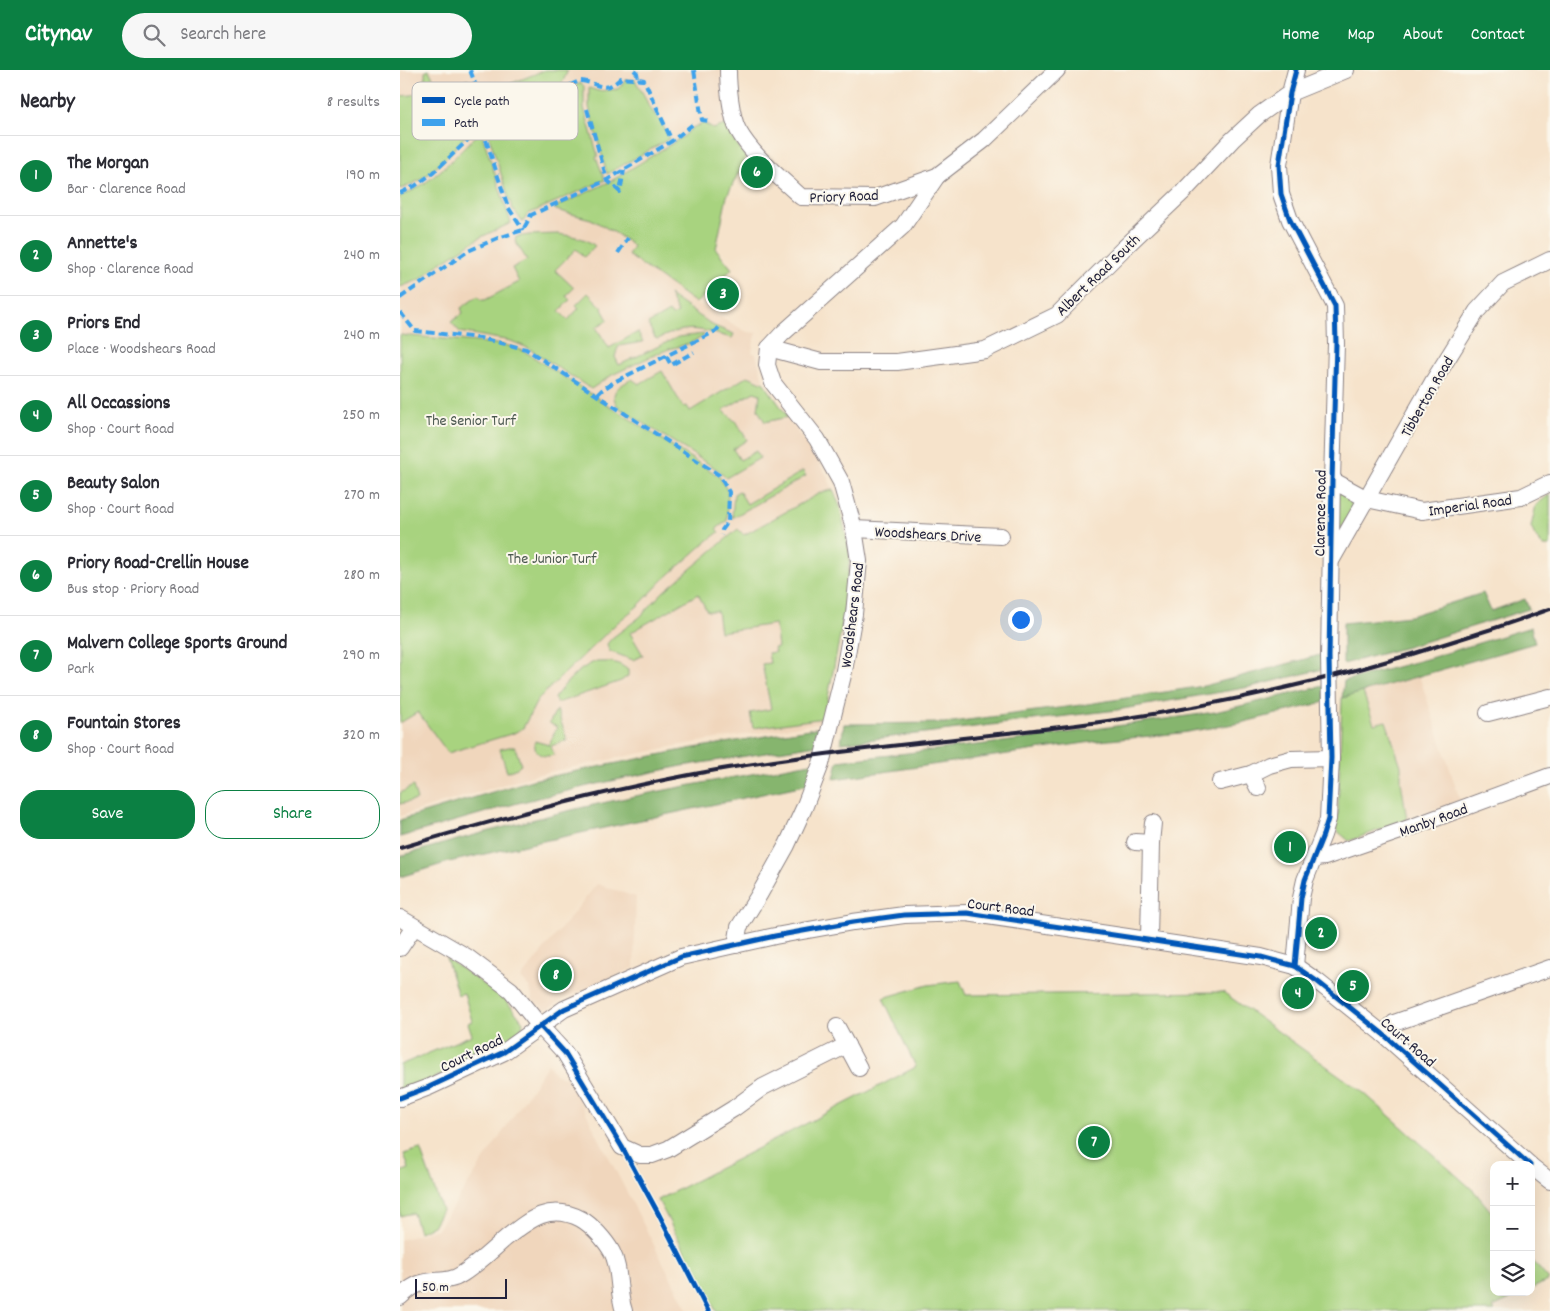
<!DOCTYPE html>
<html lang="en">
<head>
<meta charset="utf-8">
<style>
  :root { --surface:#fff; --page:#f7f7f7; --text:#2b2b33; --muted:#7c7c81; --line:#e1e1e2; --accent:#0b8043 }
  body { margin:0; font-family:Dekko,sans-serif; background:var(--page); color:var(--text) }
  .controls { position:absolute; right:15px; bottom:15px; display:grid; overflow:hidden; border-radius:10px; box-shadow:0 5px 20px #0002 }
  .controls button { width:45px; height:45px; display:grid; place-items:center; padding:0; border:0; border-bottom:1px solid var(--line); background:var(--surface); color:var(--text); font:25px sans-serif }
  .scale { position:absolute; left:15px; bottom:12px; width:92px; box-sizing:border-box; padding-left:5px; border:2px solid #22223b; border-top:0; font-size:14px; line-height:18px; white-space:nowrap; color:#22223b; -webkit-text-stroke:4px #fbf7ec; paint-order:stroke }
  .you { position:absolute; left:620px; top:549px; width:18px; height:18px; margin:-12px; border:4px solid #fff; border-radius:50%; background:#1a73e8; box-shadow:0 0 0 8px #1a73e833 }
  .badge { display:grid; place-items:center; width:32px; height:32px; border-radius:50%; background:var(--accent); color:#fff; font-size:16px; font-weight:700 }
  .pin { position:absolute; translate:-50% -50%; border:2px solid #fff; box-shadow:0 1px 5px #0006 }
  .list { margin:0; padding:0; list-style:none }
  h2 { display:flex; justify-content:space-between; align-items:center; height:65px; margin:0; padding:0 20px; font-size:21px }
  h2 small { font-size:16px; font-weight:400; color:var(--muted) }
  .list li { display:grid; grid-template-columns:32px 1fr auto; gap:15px; align-items:center; box-sizing:border-box; height:80px; padding:0 20px; border-top:1px solid var(--line) }
  .list b { display:block; font-size:19px; white-space:nowrap }
  .list p { margin:0; font-size:16px; white-space:nowrap; color:var(--muted) }
  .list em { font-size:16px; font-style:normal; color:var(--muted) }
  .actions { display:flex; gap:10px; padding:15px 20px }
  .actions a { flex:1; padding:11px 0; border:1px solid var(--accent); border-radius:20px; text-align:center; font-size:18px; color:var(--accent) }
  .actions .main { background:var(--accent); color:#fff }
  .icon { flex:none; width:28px; height:28px; fill:none; stroke:currentColor; stroke-width:2; stroke-linecap:round; stroke-linejoin:round }
  .map { position:relative; flex:none; width:1150px; height:1241px; overflow:hidden }
  header { display:flex; align-items:center; gap:30px; box-sizing:border-box; height:70px; padding:0 25px; background:var(--accent); color:#fff }
  header strong { font-size:24px }
  nav { display:flex; gap:28px; margin-inline-start:auto; font-size:18px }
  .search { width:350px; height:45px; background:var(--page); display:flex; align-items:center; gap:12px; box-sizing:border-box; padding:0 18px; border-radius:28px; color:var(--muted); font-size:19px }
  main { display:flex }
  aside { flex:1; background:var(--surface) }
  .map>svg:first-child { display:block }
</style>
</head>
<body>
<header>
<strong>Citynav</strong>
<div class="search"><svg class="icon" aria-label="search" viewBox="0 0 24 24"><circle cx="10" cy="10" r="6"/><path d="M15 15l6 6"/></svg>Search here</div>
<nav><a>Home</a><a>Map</a><a>About</a><a>Contact</a></nav>
</header>
<main>
<aside>
<h2>Nearby<small>8 results</small></h2>
<ul class="list">
<li><span class="badge">1</span><div><b>The Morgan</b><p>Bar · Clarence Road</p></div><em>190 m</em></li>
<li><span class="badge">2</span><div><b>Annette's</b><p>Shop · Clarence Road</p></div><em>240 m</em></li>
<li><span class="badge">3</span><div><b>Priors End</b><p>Place · Woodshears Road</p></div><em>240 m</em></li>
<li><span class="badge">4</span><div><b>All Occassions</b><p>Shop · Court Road</p></div><em>250 m</em></li>
<li><span class="badge">5</span><div><b>Beauty Salon</b><p>Shop · Court Road</p></div><em>270 m</em></li>
<li><span class="badge">6</span><div><b>Priory Road-Crellin House</b><p>Bus stop · Priory Road</p></div><em>280 m</em></li>
<li><span class="badge">7</span><div><b>Malvern College Sports Ground</b><p>Park</p></div><em>290 m</em></li>
<li><span class="badge">8</span><div><b>Fountain Stores</b><p>Shop · Court Road</p></div><em>320 m</em></li>
</ul>
<div class="actions"><a class="main">Save</a><a>Share</a></div>
</aside>
<div class="map">
<svg width="1150" height="1241" viewBox="0 0 1150 1241">
  <rect width="100%" height="100%" fill="#fbf7ec"/>
  <filter id="ink" filterUnits="userSpaceOnUse"><feTurbulence type="fractalNoise" baseFrequency=".02" numOctaves="2"/><feDisplacementMap in="SourceGraphic" scale="10" xChannelSelector="R" yChannelSelector="G"/><feConvolveMatrix kernelMatrix="1 2 1 2 8 2 1 2 1" color-interpolation-filters="sRGB"/></filter>
  <filter id="wash" filterUnits="userSpaceOnUse"><feTurbulence type="fractalNoise" baseFrequency=".0096" numOctaves="4" result="noise"/><feDisplacementMap in="SourceGraphic" scale="20" xChannelSelector="R" yChannelSelector="G"/><feGaussianBlur stdDeviation="1.12" result="paint"/><feColorMatrix in="noise" values="0 0 0 0 0 0 0 0 0 0 0 0 0 0 0 0 0 1.4 0 .05"/><feComposite in="paint" operator="in"/></filter>
  <g filter="url(#wash)">
    <rect width="100%" height="100%" fill="#f6e3cb"/>
    <g fill="#f0d6bc">
      <path d="M0,0h321l7,54 6,16 12,17 -19,39 -11,53 16,20 -36,34 51,29 10,1 -4,12 -1,7 4,2 8,29 62,91 14,32 10,49 -6,60 -21,107 -143,23 -145,30 -135,41z"/>
      <path d="M1019,605l41,125 -111,41 -14,-12 3,-16 4,-115z"/>
      <path d="M197,814l39,13 -2,71 -61,26 -27,16 -13,-9 -3,-13 -9,-10z"/>
      <path d="M148,994l8,11 12,3 120,233h-288v-71l38,-11z"/>
    </g>
    <g fill="#a8d37f" stroke="#657a5d">
      <path d="M29,0l10,20 28,-11 7,19 4,23c-22,25 -45,58 -78,68v-93l12,-1 9,-3 4,-8v-12z"/>
      <path d="M145,0h23l-7,16 -66,27 -8,-20z"/>
      <path d="M226,10h9l10,17 4,10 13,16 7,16 -62,35 -18,-67v-19l9,3 20,-2z"/>
      <path d="M181,13l3,3v22l14,48 -2,1 9,23 -77,34 -5,8 -11,-14 -26,-81 5,-6z"/>
      <path d="M303,53l10,6 15,-5 6,16 12,17 -19,39 -11,53 16,20 -36,34 -68,-48 5,-9 -16,-12 -26,-15 -35,-9 -1,-3 56,-26 73,-45 8,-8z"/>
      <path d="M81,61l30,92 -30,14 -45,29 -15,13 -21,8v-91c33,-12 56,-41 81,-65z"/>
      <path d="M158,164c13,2 27,3 37,12l-11,11 -8,-8 -21,21 19,18 -8,8 4,4 -11,11 9,9 11,-12 -3,-3 12,-12 15,15 -1,1 6,11 -12,7 13,21 29,-16 5,10 -24,4 -2,4 -2,7 4,8 59,-28 26,-3 -1,3 -15,7 -19,5 -17,7 -40,19 -21,14 -63,-41 -17,-7 -51,-9 -9,-10 12,-9 -2,-5 17,-12 3,4h4l34,-18 -7,-14 15,-8 -12,-19 1,-4 13,-2z"/>
      <path d="M269,225l45,31 20,8 -2,4c-32,-8 -42,-15 -74,1l-3,-1 -7,-14 21,-12 3,4 6,-3z"/>
      <path d="M0,265l89,8 20,3 15,5 195,125 9,16 -1,29 -11,8 3,3 -13,10 -43,38 -24,25 -21,17 -80,77 -15,29 -9,5 -66,20 -30,-41 -18,11z"/>
      <path d="M262,301l21,36 4,-1 3,5 58,-35 16,7 24,34 -23,5 -7,-12 2,-16 -6,-2 -31,18 15,14 9,16 -14,9 7,11 16,-9 4,7 -34,20 -8,-8 -99,-62c-12,-16 0,-22 13,-29l7,5z"/>
      <path d="M403,401l3,5 -74,42 2,-24 5,-3 8,13z"/>
      <path d="M937,419l22,12 -21,33z"/>
      <path d="M433,420l7,16 10,49 -6,60 -20,103 -71,10 -3,-15 21,-4 -9,-45 8,-1 -2,-10 7,-1 -1,-4 4,-1 -3,-23 -55,8 -3,-21h-10l-9,-17 -68,39 13,22 -10,5 -24,-9 -2,-7 5,-6 28,-21 23,-25 75,-63 6,6 76,-42z"/>
      <path d="M1150,424v52h-7l-8,-10 -4,-9 5,-22z"/>
      <path d="M194,592c15,0 22,-2 34,8v6l-7,5 -64,22 -3,-5c13,-16 21,-27 40,-36z"/>
      <path d="M963,622l11,32 12,-3 15,45v15l6,39 -58,21 -14,-12 3,-16 4,-115z"/>
      <path d="M157,640l10,30 -16,6 3,9c-12,3 -21,-1 -19,-14l14,4 8,-18 -8,-4z"/>
      <path d="M109,677h6l6,18 -4,3 -10,4 -7,-23z"/>
      <path d="M13,716l4,14 -17,4v-11z"/>
      <path d="M46,888l59,41 18,23 -2,10 -25,19 -96,42v-28l72,-30 -4,-12 4,-2 -8,-28 -6,2z"/>
      <path d="M560,911l6,14 257,-3 141,101 110,98 20,24v77h31l-32,15 2,4h-779l-58,-111 258,-133 -33,-69 45,-13z"/>
      <path d="M20,1079l22,61 -9,16 -14,6 -6,-19 -13,3v-44l9,-3 -5,-15z"/>
      <path d="M1131,1189l18,21 -18,9z"/>
    </g>
    <g fill="#86b56e" stroke="#546c54">
      <path d="M1083,523l8,18 34,-12 4,10 -122,38 -64,17v-41l67,-7z"/>
      <path d="M1131,557l4,16 -193,55 2,-17 86,-23z"/>
      <path d="M924,584l-1,15 -73,18 -133,23 -276,33 3,-19 101,-1 136,-18 123,-19z"/>
      <path d="M924,616l1,16 -85,21 -59,10 -82,8 -265,38 4,-18 165,-19 212,-30z"/>
      <path d="M421,657l-4,18 -135,21 -94,20 -70,17 -118,34v-17l132,-40 156,-31z"/>
      <path d="M416,692l-7,22 -275,59 -85,19 -49,15v-21c60,-17 120,-34 180,-48 78,-18 157,-31 236,-46z"/>
    </g>
  </g>
  <g filter="url(#ink)">
    <g fill="none" stroke-linecap="round" stroke-linejoin="round">
      <defs>
        <g id="minor">
          <path d="M328,0c0,15 3,47 10,60 15,27 42,47 63,67l74,1 62,-22 47,-36 73,-70"/>
          <path d="M369,278l52,14h76l88,-12 72,-35 66,-66 60,-57 49,-52 27,-25 31,-22 56,-23"/>
          <path d="M932,410l35,19 55,12 99,-14 29,-14"/>
          <path d="M454,459l147,7"/>
          <path d="M932,489l102,-179 43,-69 26,-28 47,-23"/>
          <path d="M1088,643l62,-16"/>
          <path d="M851,704l7,14"/>
          <path d="M820,712l31,-8 18,-9 22,-6 40,-1"/>
          <path d="M735,772l16,1"/>
          <path d="M914,788l11,-1 87,-30 138,-51"/>
          <path d="M0,848l67,39 44,33 29,36 25,27 57,94 18,8h12l16,-6 65,-40 30,-22 84,-42"/>
          <path d="M749,869l2,-96 2,-20"/>
          <path d="M336,875l3,-18 20,-32 28,-50 17,-37 17,-44 23,-93 10,-57 5,-53 -5,-32 -13,-47 -24,-43 -44,-56 -6,-18 2,-17 13,-14 121,-108 34,-50"/>
          <path d="M0,878l14,-21"/>
          <path d="M895,896l6,-68 4,-18 18,-45 5,-16 3,-61 -2,-101 3,-177 4,-136 -1,-38 -45,-86 -9,-26 -2,-29 11,-72 6,-23"/>
          <path d="M437,957l22,41"/>
          <path d="M983,964l11,-11 156,-55"/>
          <path d="M0,1028l29,-11 75,-35 60,-43 117,-52 94,-21 78,-14 51,-7 63,-2 294,44 34,9 23,16 65,52 147,131"/>
          <path d="M1131,1096l19,15"/>
          <path d="M0,1227c6,-5 11,-10 19,-13 15,-6 29,0 43,-10 16,-10 30,-24 44,-36 24,-19 44,-35 75,-19 11,6 25,22 31,33 9,17 5,39 12,59"/>
        </g>
      </defs>
      <use href="#minor" stroke="#8c8283" stroke-width="18"/>
      <use href="#minor" stroke="#fff" stroke-width="16"/>
      <path stroke="#22223b" stroke-width="4" d="M0,778c106,-32 213,-60 322,-79 73,-12 148,-21 223,-29 58,-7 117,-12 176,-21 115,-17 229,-44 339,-80 30,-9 60,-19 90,-30"/>
      <g stroke="#3ea2ec" stroke-width="4" stroke-dasharray="8 4" stroke-linecap="butt">
        <path d="M70,0l6,16 5,39 27,82 15,23"/>
        <path d="M234,0l3,3 1,6 6,1"/>
        <path d="M294,0l8,50 8,1"/>
        <path d="M187,39l20,71 13,12 4,-22"/>
        <path d="M0,123l15,-7 18,-13 59,-56 88,-36c18,1 24,14 41,-3l23,2 28,61"/>
        <path d="M218,183l10,-15"/>
        <path d="M0,228l68,-47 30,-13 25,-8 8,-15 76,-35 65,-39 21,-17"/>
        <path d="M0,242l15,19 65,7 46,11 193,126 10,17 -1,30 -6,8 -1,5"/>
        <path d="M266,286l5,9 23,-13"/>
        <path d="M197,325l5,-5 12,-8 102,-51 5,-6"/>
      </g>
      <defs>
        <g id="cycleway">
          <path d="M895,896l6,-68 4,-18 18,-45 5,-16 3,-61 -2,-101 3,-177 4,-136 -1,-38 -45,-86 -9,-26 -2,-29 11,-72 6,-23"/>
          <path d="M140,956l25,27 57,94 36,66 50,98"/>
          <path d="M0,1028l29,-11 75,-35 60,-43 117,-52 94,-21 78,-14 51,-7 63,-2 294,44 34,9 23,16 65,52 147,131"/>
        </g>
      </defs>
      <use href="#cycleway" stroke="#fbf7ec" stroke-width="8"/>
      <use href="#cycleway" stroke="#0057b8" stroke-width="5"/>
    </g>
  </g>
  <g text-anchor="middle" stroke-width="4" stroke-linejoin="round" paint-order="stroke">
    <g font-size="16" fill="#22223b" stroke="#fbf7ec">
      <text transform="translate(444 125) rotate(-2)" y="6">Priory Road</text>
      <text transform="translate(697 204) rotate(-44)" y="6">Albert Road South</text>
      <text transform="translate(1026 326) rotate(-60)" y="6">Tibberton Road</text>
      <text transform="translate(1070 434) rotate(-8)" y="6">Imperial Road</text>
      <text transform="translate(919 443) rotate(-89)" y="6">Clarence Road</text>
      <text transform="translate(528 463) rotate(3)" y="6">Woodshears Drive</text>
      <text transform="translate(451 545) rotate(-83)" y="6">Woodshears Road</text>
      <text transform="translate(1033 749) rotate(-20)" y="6">Manby Road</text>
      <text transform="translate(601 836) rotate(7)" y="6">Court Road</text>
      <text transform="translate(1009 971) rotate(41)" y="6">Court Road</text>
      <text transform="translate(71 982) rotate(-26)" y="6">Court Road</text>
    </g>
    <g font-size="16" fill="#4a574f" stroke="#fbf7ec">
      <text x="71" y="355">The Senior Turf</text>
      <text x="152" y="493">The Junior Turf</text>
    </g>
  </g>
  <rect x="12" y="12" width="166" height="58" rx="8" fill="#fbf7ec" stroke="#bab7b7" stroke-width="1"/>
  <rect x="22" y="27" width="23" height="6" fill="#0057b8"/>
  <rect x="22" y="49" width="23" height="7" fill="#3ea2ec"/>
  <g font-size="14" fill="#22223b">
    <text x="54" y="35">Cycle path</text>
    <text x="54" y="57">Path</text>
  </g>
</svg>
<div class="controls">
<button>+</button>
<button>−</button>
<button><svg class="icon" aria-label="layers" viewBox="0 0 24 24"><path d="M12 4l9 5-9 5-9-5zM3 14l9 5 9-5"/></svg></button>
</div>
<div class="scale">50 m</div>
<div class="you"></div>
<div class="pin badge" style="left:890px;top:777px">1</div>
<div class="pin badge" style="left:921px;top:863px">2</div>
<div class="pin badge" style="left:323px;top:224px">3</div>
<div class="pin badge" style="left:898px;top:923px">4</div>
<div class="pin badge" style="left:953px;top:916px">5</div>
<div class="pin badge" style="left:357px;top:102px">6</div>
<div class="pin badge" style="left:694px;top:1072px">7</div>
<div class="pin badge" style="left:156px;top:905px">8</div>
</div>
</main>
</body>
</html>
